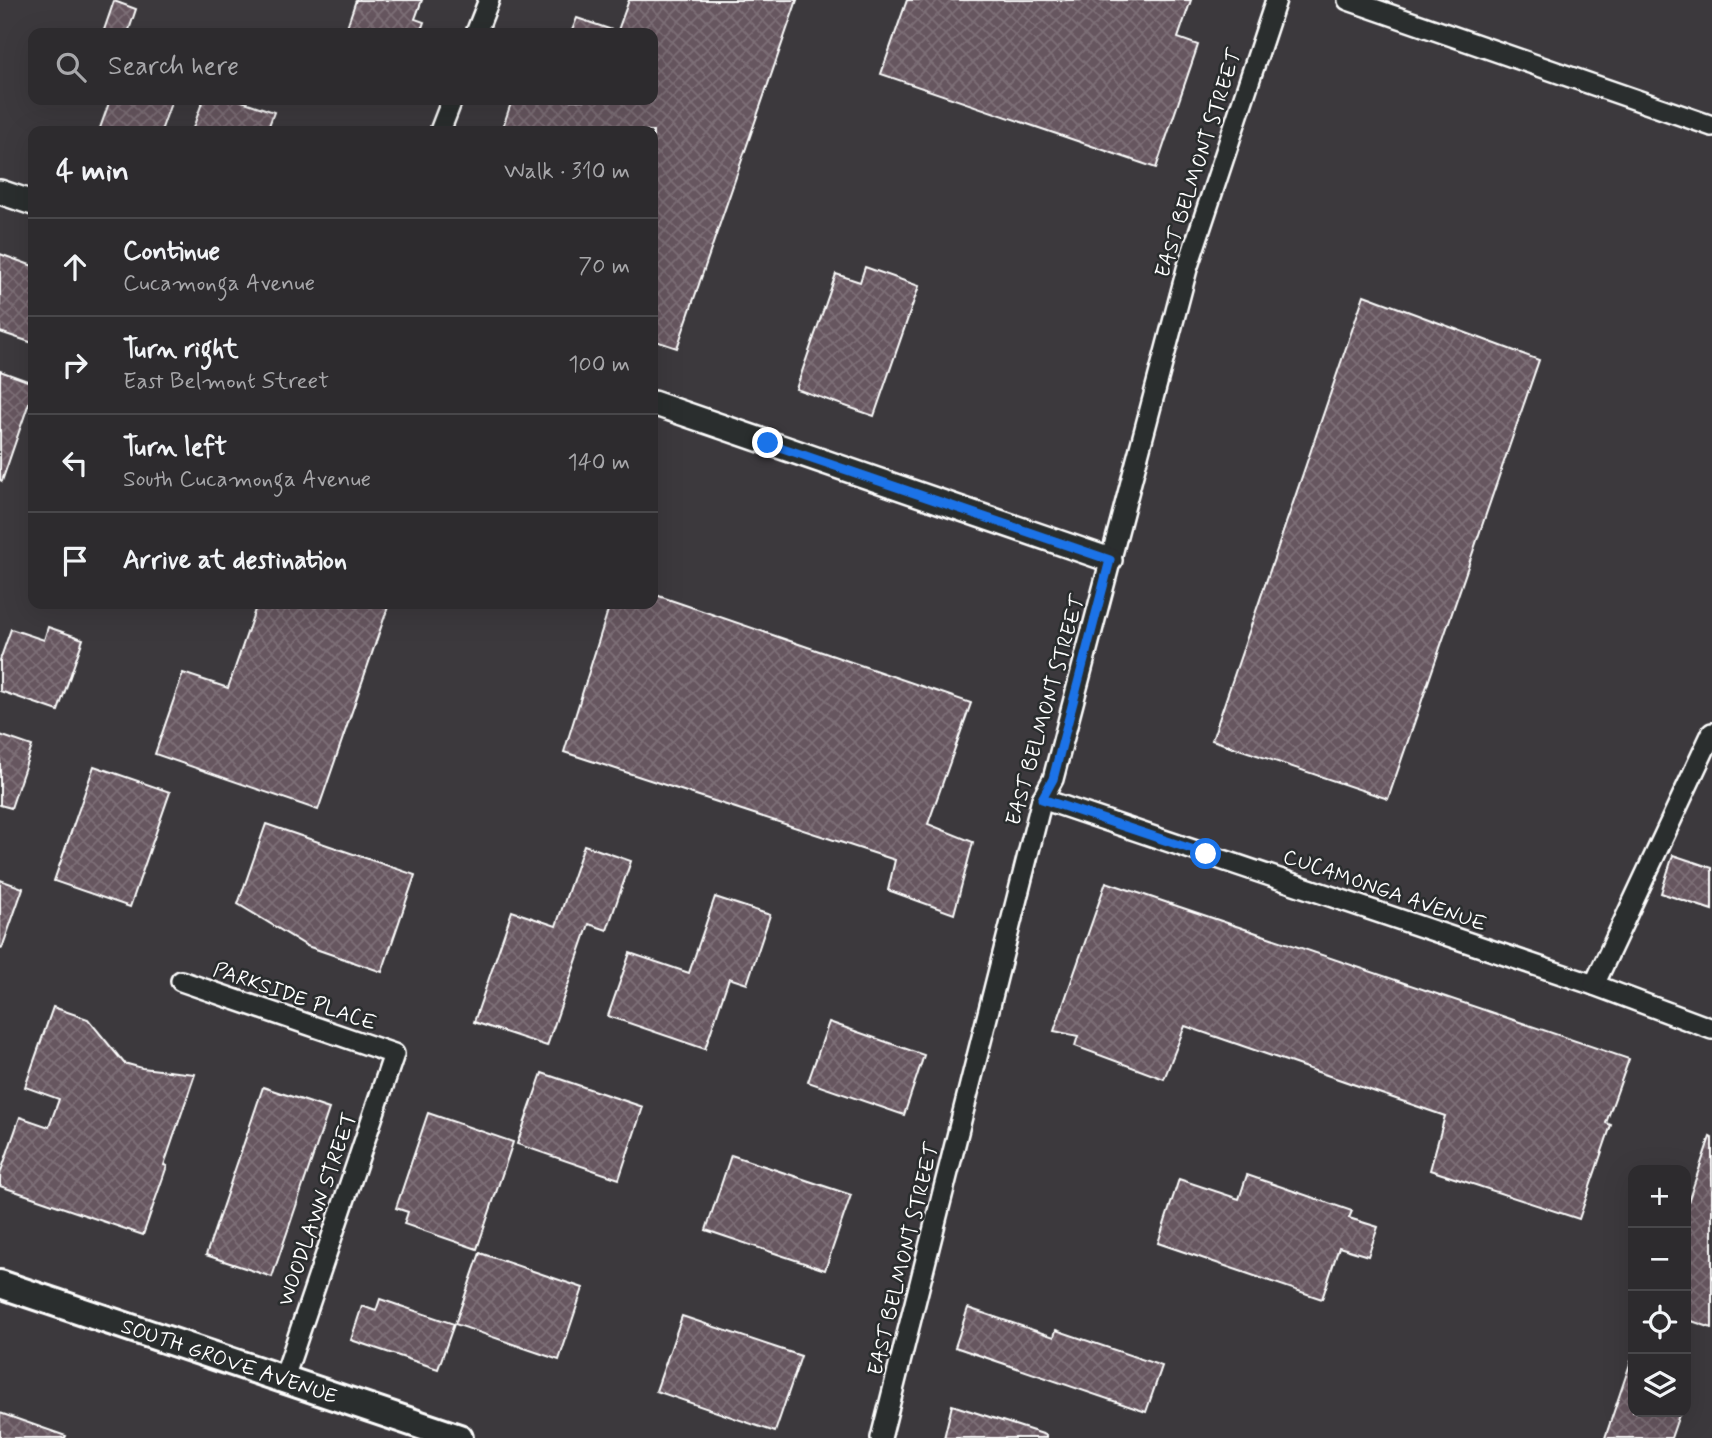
<!DOCTYPE html>
<html lang="en">
<head>
<meta charset="utf-8">
<style>
  :root { --surface:#2d2b2e; --page:#39373a; --text:#f1f3f6; --muted:#a7a7aa; --line:#48474a }
  body { margin:0; font-family:Mynerve,sans-serif; background:var(--page); color:var(--text) }
  .controls { position:absolute; right:21px; bottom:21px; display:grid; overflow:hidden; border-radius:14px; box-shadow:0 7px 28px #0002 }
  .controls button { width:63px; height:63px; display:grid; place-items:center; padding:0; border:0; border-bottom:2px solid var(--line); background:var(--surface); color:var(--text); font:35px sans-serif }
  .stop { position:absolute; width:21px; height:21px; margin:-16px; border:5px solid #1a73e8; border-radius:50%; background:#fff }
  .stop.end { background:#1a73e8; border-color:#fff; box-shadow:0 2px 7px #0008 }
  .list { margin:0; padding:0; list-style:none }
  h2 { display:flex; justify-content:space-between; align-items:center; height:91px; margin:0; padding:0 28px; font-size:30px }
  h2 small { font-size:23px; font-weight:400; color:var(--muted) }
  .list li { display:grid; grid-template-columns:46px 1fr auto; gap:21px; align-items:center; box-sizing:border-box; height:98px; padding:0 28px; border-top:2px solid var(--line) }
  .list b { display:block; font-size:26px; white-space:nowrap }
  .list p { margin:0; font-size:23px; white-space:nowrap; color:var(--muted) }
  .list em { font-size:23px; font-style:normal; color:var(--muted) }
  .icon { flex:none; width:38px; height:38px; fill:none; stroke:currentColor; stroke-width:2; stroke-linecap:round; stroke-linejoin:round }
  .map { position:relative; flex:none; width:1712px; height:1438px; overflow:hidden }
  .search { position:absolute; background:var(--surface); box-shadow:0 7px 28px #0002; left:28px; top:28px; width:630px; height:77px; display:flex; align-items:center; gap:18px; box-sizing:border-box; padding:0 24px; border-radius:14px; color:var(--muted); font-size:26px }
  .panel { position:absolute; background:var(--surface); box-shadow:0 7px 28px #0002; left:28px; top:126px; width:630px; height:483px; border-radius:14px }
  .map>svg:first-child { display:block }
</style>
</head>
<body>
<div class="map">
<svg width="1712" height="1438" viewBox="0 0 1712 1438">
  <defs>
    <pattern id="building-cross-hatch" width="8" height="8" patternUnits="userSpaceOnUse" patternTransform="scale(1.75)"><rect width="8" height="8" fill="#66565f"/><path d="M0 0l8 8M0 8l8-8" fill="none" stroke="#7d6f77"/></pattern>
  </defs>
  <rect width="100%" height="100%" fill="#3c393d"/>
  <filter id="ink" filterUnits="userSpaceOnUse"><feTurbulence type="fractalNoise" baseFrequency=".0143" numOctaves="2"/><feDisplacementMap in="SourceGraphic" scale="14" xChannelSelector="R" yChannelSelector="G"/><feConvolveMatrix kernelMatrix="1 2 1 2 8 2 1 2 1" color-interpolation-filters="sRGB"/></filter>
  <g filter="url(#ink)">
    <g fill="url(#building-cross-hatch)" stroke="#fff" stroke-width="2">
      <path d="M356,0h66l-7,19 9,3 -4,11h-75z"/>
      <path d="M629,0h168l-120,348 -24,-8v-209h-138l-12,-4 9,-27h141v-67h-36z"/>
      <path d="M907,0h284l-13,38 20,7 -42,123 -275,-94z"/>
      <path d="M114,1l22,8 -8,24h-25z"/>
      <path d="M577,18l38,13v2h-44z"/>
      <path d="M110,100h62l-11,31h-62z"/>
      <path d="M203,100h36l35,12 -7,19h-75z"/>
      <path d="M0,254l33,12v77l-33,-11z"/>
      <path d="M865,267l54,19 -45,130 -78,-27 40,-115 24,8z"/>
      <path d="M1364,295l175,65 -151,439 -176,-59z"/>
      <path d="M0,371l33,12v8l-31,90 -2,-1z"/>
      <path d="M653,594l318,109 -43,121 45,18 -19,72 -66,-24 7,-30 -331,-108 46,-148h43z"/>
      <path d="M257,604h132l-71,206 -163,-56 28,-81 45,15z"/>
      <path d="M48,627l35,12 -25,72 -58,-20v-31l11,-31 33,11z"/>
      <path d="M0,735l32,11 -21,62 -11,-3z"/>
      <path d="M94,766l76,26 -40,115 -76,-26z"/>
      <path d="M266,824l149,51 -33,97 -75,-26 -69,-42z"/>
      <path d="M584,845l47,16 -24,69 -18,-6 -42,122 -73,-24 38,-111 44,15z"/>
      <path d="M1673,855l39,13v42l-51,-17z"/>
      <path d="M0,880l23,8 -21,60 -2,-1z"/>
      <path d="M1106,882l523,177 -23,64 5,2 -32,94 -149,-49 15,-54 -260,-90 -21,53 -89,-33 3,-10 -24,-5z"/>
      <path d="M715,897l55,18 -23,69 -18,-6 -24,71 -97,-33 22,-63 59,20z"/>
      <path d="M53,1007l35,12 36,44 18,5 53,6 -31,91 3,1 -24,69 -143,-49v-12l20,-57 29,10 10,-28 -34,-12z"/>
      <path d="M829,1022l95,33 -20,60 -96,-33z"/>
      <path d="M542,1073l101,34 -24,72 -102,-35z"/>
      <path d="M263,1087l66,22 -57,168 -66,-22z"/>
      <path d="M428,1113l85,29 -36,107 -73,-25 4,-12 -12,-4z"/>
      <path d="M1710,1137l2,1v190l-26,-9v-111z"/>
      <path d="M731,1155l120,40 -26,75 -119,-40z"/>
      <path d="M1247,1175l105,36 -3,7 29,9 -10,29 -29,-9 -17,52 -164,-56 21,-64 60,20z"/>
      <path d="M480,1253l103,35 -24,72 -104,-36z"/>
      <path d="M380,1299l74,25 -16,45 -87,-29 11,-34 14,5z"/>
      <path d="M968,1308l86,29 2,-7 106,36 -16,46 -191,-65z"/>
      <path d="M682,1316l119,40 -26,76 -119,-41z"/>
      <path d="M1631,1361h2v51h47l-9,26h-66z"/>
      <path d="M952,1405l94,30v3h-102z"/>
      <path d="M0,1413l66,23 -1,2h-65z"/>
    </g>
    <g fill="none" stroke-linecap="round" stroke-linejoin="round">
      <defs>
        <g id="minor">
          <path d="M1348,0l364,126"/>
          <path d="M476,33l13,-33"/>
          <path d="M440,131l12,-31"/>
          <path d="M1042,799l552,186 118,44"/>
          <path d="M181,981l213,73 -110,324"/>
          <path d="M1594,985l118,-252"/>
          <path d="M881,1438l161,-639 11,-20 134,-510 89,-269"/>
        </g>
        <g id="tertiary">
          <path d="M0,192l33,11"/>
          <path d="M653,403l457,157"/>
        </g>
        <g id="secondary">
          <path id="s1" d="M0,1284l459,154"/>
        </g>
      </defs>
      <use href="#minor" stroke="#fff" stroke-width="24"/>
      <use href="#tertiary" stroke="#fff" stroke-width="28"/>
      <use href="#secondary" stroke="#fff" stroke-width="32"/>
      <use href="#minor" stroke="#2a2d2e" stroke-width="19"/>
      <use href="#tertiary" stroke="#2a2d2e" stroke-width="23"/>
      <use href="#secondary" stroke="#2a2d2e" stroke-width="26"/>
    </g>
  </g>
  <g fill="none" stroke-linecap="round" stroke-linejoin="round" filter="url(#ink)">
    <path stroke="#1a73e8" stroke-width="9" d="M768,443l342,117 -57,219 -11,20 164,55"/>
  </g>
  <g text-anchor="middle" stroke-width="5" stroke-linejoin="round" paint-order="stroke">
    <g font-size="21" fill="#fff" stroke="#2a2d2e">
      <text transform="translate(1198 163) rotate(-72)" y="7">EAST BELMONT STREET</text>
      <text transform="translate(1045 710) rotate(-74)" y="7">EAST BELMONT STREET</text>
      <text transform="translate(1385 890) rotate(19)" y="7">CUCAMONGA AVENUE</text>
      <text transform="translate(295 996) rotate(19)" y="7">PARKSIDE PLACE</text>
      <text transform="translate(317 1209) rotate(-71)" y="7">WOODLAWN STREET</text>
      <text transform="translate(903 1259) rotate(-76)" y="7">EAST BELMONT STREET</text>
      <text dy="7" stroke="none"><textPath href="#s1" startOffset="242">SOUTH GROVE AVENUE</textPath></text>
    </g>
  </g>
</svg>
<div class="controls">
<button>+</button>
<button>−</button>
<button><svg class="icon" aria-label="locate" viewBox="0 0 24 24"><circle cx="12" cy="12" r="6"/><path d="M12 2v4M12 18v4M2 12h4M18 12h4"/></svg></button>
<button><svg class="icon" aria-label="layers" viewBox="0 0 24 24"><path d="M12 4l9 5-9 5-9-5zM3 14l9 5 9-5"/></svg></button>
</div>
<div class="stop" style="left:1206px;top:854px"></div>
<div class="stop end" style="left:768px;top:443px"></div>
<div class="search"><svg class="icon" aria-label="search" viewBox="0 0 24 24"><circle cx="10" cy="10" r="6"/><path d="M15 15l6 6"/></svg>Search here</div>
<section class="panel">
<h2>4 min<small>Walk · 310 m</small></h2>
<ul class="list">
<li><svg class="icon" aria-label="ahead" viewBox="0 0 24 24"><path d="M12 20V5M6 11l6-6 6 6"/></svg><div><b>Continue</b><p>Cucamonga Avenue</p></div><em>70 m</em></li>
<li><svg class="icon" aria-label="right" viewBox="0 0 24 24"><path d="M7 20v-9h11M14 6l5 5-5 5"/></svg><div><b>Turn right</b><p>East Belmont Street</p></div><em>100 m</em></li>
<li><svg class="icon" aria-label="left" viewBox="0 0 24 24"><path d="M17 20v-9H6M10 6l-5 5 5 5"/></svg><div><b>Turn left</b><p>South Cucamonga Avenue</p></div><em>140 m</em></li>
<li><svg class="icon" aria-label="arrive" viewBox="0 0 24 24"><path d="M6 21V4h12l-3 4 3 4H6"/></svg><div><b>Arrive at destination</b></div></li>
</ul>
</section>
</div>
</body>
</html>
